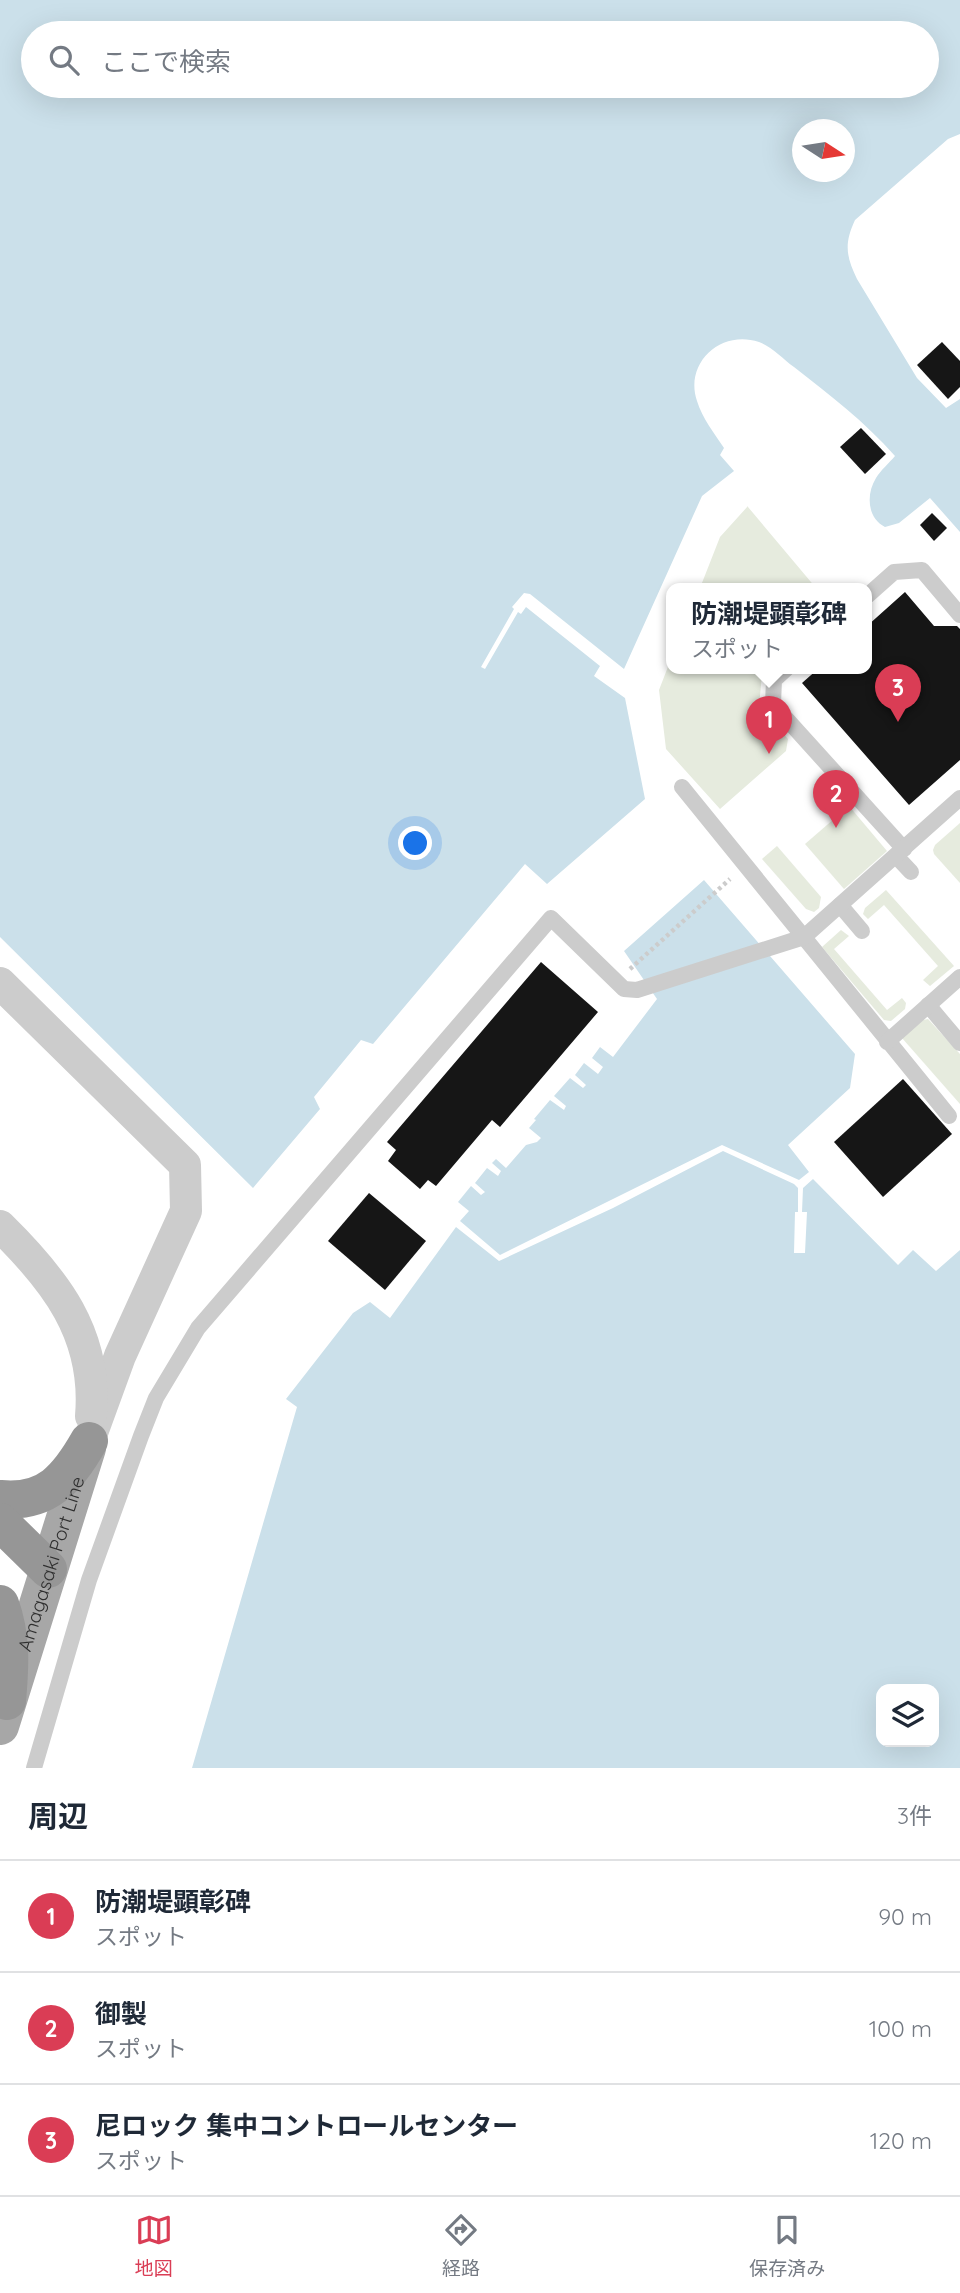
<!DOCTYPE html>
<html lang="ja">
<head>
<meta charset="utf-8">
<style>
  :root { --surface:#fff; --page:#f6f6f7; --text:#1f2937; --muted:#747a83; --line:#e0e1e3; --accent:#da3d55 }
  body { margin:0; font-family:Quicksand,"Noto Sans JP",sans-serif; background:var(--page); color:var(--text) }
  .controls { position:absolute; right:21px; bottom:21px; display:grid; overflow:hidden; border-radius:14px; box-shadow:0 7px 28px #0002 }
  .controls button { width:63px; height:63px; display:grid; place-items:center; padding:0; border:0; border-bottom:2px solid var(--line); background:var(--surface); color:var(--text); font:35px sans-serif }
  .compass { position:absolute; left:792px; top:119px; width:63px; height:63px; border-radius:50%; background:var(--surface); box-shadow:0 7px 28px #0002; rotate:102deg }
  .you { position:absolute; left:416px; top:844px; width:24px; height:24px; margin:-18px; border:5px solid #fff; border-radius:50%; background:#1a73e8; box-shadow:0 0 0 10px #1a73e833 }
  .badge { display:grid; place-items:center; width:46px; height:46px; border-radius:50%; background:var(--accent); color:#fff; font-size:23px; font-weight:700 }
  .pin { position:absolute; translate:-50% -58px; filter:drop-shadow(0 2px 4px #0008) }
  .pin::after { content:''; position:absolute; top:37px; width:24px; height:21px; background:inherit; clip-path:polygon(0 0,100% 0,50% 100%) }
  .popup { position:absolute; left:666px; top:583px; width:206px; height:91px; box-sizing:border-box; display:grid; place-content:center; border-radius:14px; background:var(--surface); filter:drop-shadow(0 2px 5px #0005); font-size:23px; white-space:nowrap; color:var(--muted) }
  .popup b { font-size:26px; color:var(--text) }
  .popup::after { content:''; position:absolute; left:50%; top:100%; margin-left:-14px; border:14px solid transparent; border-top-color:var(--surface) }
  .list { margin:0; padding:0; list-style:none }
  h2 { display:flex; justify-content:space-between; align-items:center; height:91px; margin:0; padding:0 28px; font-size:30px }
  h2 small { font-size:23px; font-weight:400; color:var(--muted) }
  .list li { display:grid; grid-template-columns:46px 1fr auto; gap:21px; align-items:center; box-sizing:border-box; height:112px; padding:0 28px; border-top:2px solid var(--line) }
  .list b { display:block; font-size:26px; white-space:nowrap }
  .list p { margin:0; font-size:23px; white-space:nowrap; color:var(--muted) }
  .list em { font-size:23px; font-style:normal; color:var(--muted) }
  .icon { flex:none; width:38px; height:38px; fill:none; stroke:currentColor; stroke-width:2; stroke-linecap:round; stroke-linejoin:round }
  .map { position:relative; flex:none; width:960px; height:1768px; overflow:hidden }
  .search { position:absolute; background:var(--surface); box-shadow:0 7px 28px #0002; left:21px; right:21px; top:21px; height:77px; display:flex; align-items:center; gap:18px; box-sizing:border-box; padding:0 24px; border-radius:38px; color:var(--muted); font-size:26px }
  .sheet { height:427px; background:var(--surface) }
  nav { display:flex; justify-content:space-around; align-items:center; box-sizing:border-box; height:98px; border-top:2px solid var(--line); background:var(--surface); font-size:19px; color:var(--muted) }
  nav a { display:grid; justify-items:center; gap:4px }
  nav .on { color:var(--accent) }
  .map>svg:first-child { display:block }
</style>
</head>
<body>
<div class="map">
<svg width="960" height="1768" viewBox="0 0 960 1768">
  <rect width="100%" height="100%" fill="#fff"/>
  <g fill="#e6ebde">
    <path d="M748,506v1l68,81h-116l20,-51z"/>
    <path d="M671,659v9h97l-6,6 -3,33 29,32 -2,12 -66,58 -54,-60 -7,-59z"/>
    <path d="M849,806l38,45 -43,38 -39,-45z"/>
    <path d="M960,823v60l-26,-29 -1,-4 2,-5z"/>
    <path d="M777,846l44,51 -2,11 -5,4 -8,-3 -44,-50z"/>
    <path d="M886,890l68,76 -24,20 -7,-6 15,-14 -54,-61 -16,14 -5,-5 2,-6z"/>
    <path d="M841,930l8,6 -15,13 53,61 15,-12 4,5 -1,6 -14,12 -7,-1 -62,-73z"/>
    <path d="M928,1019l32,35v50l-58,-66 21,-18z"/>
  </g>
  <g fill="#cbe0ea" fill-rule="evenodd">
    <path d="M0,0h960v134l-12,5 -93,81c-11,24 -9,36 2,59l60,99 29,30 14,-9v133l-30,-34 -31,25 -14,4c-18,-9 -19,-33 -9,-49 5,-8 13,-15 19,-22 -31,-35 -64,-60 -101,-89 -11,-8 -23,-21 -35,-25 -38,-13 -75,21 -62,59 5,17 18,33 27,47l-4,7 14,16 -32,25 -78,173 -94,-75 -6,-1 -12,14 2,2 -33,58 4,2 33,-57 3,2 5,-7 74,59 -6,10 31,22 20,101 -98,85 -22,-20 -152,180 -12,-4 -47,57 6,12 -67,79 -253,-251zM927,33v53h-894v-53zM802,130h42v42h-42z"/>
    <path d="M704,880l151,174 -5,34 -62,57 21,27 -10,8 -77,-35 -222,110 -40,-34 9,-10 -11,-9 13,-16 10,9 4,-3 -10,-9 12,-15 11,8 3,-5 -9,-8 4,-4 10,9 20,-23 11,-3 4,-4 -12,-10 7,-8 -2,-1 16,-19 14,10 2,-4 -12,-10 16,-18 13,10 3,-3 -11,-10 9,-12 14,11 5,-7 -11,-9 8,-11 13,10 44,-58 -33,-48z"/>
    <path d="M723,1151l71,33 4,4v24h-3l-1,41h11l2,-41h-5l1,-24 10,-9 85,86 15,-15 23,21 24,-21v518h-768l105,-361 -11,-8 67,-86 17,-11 20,16 66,-91 43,34 114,-53zM881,1689h53v53h-53z"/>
  </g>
  <g fill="#161616">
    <path d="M942,342l18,19v26l-12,12 -31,-34z"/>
    <path d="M861,428l25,26 -21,20 -25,-27z"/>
    <path d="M932,513l15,15 -13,13 -14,-16z"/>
    <path d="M905,592l29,34h23l3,3v131l-51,45 -107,-122 17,-15h48v-42z"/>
    <path d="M541,962l57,50 -98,115 -8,-7 -56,66 -8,-6 -8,9 -32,-28 8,-11 -9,-8z"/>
    <path d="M903,1079l49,55 -69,63 -49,-55z"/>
    <path d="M369,1193l57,48 -41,49 -57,-49z"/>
  </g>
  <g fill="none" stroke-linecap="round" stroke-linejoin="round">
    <path stroke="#ccc" stroke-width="4.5" stroke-dasharray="3.5 3.5" stroke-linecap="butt" d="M630,969l100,-90"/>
    <g stroke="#ccc" stroke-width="16">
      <path d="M867,596l27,-24 28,-2 38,45"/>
      <path d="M787,668l-13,12 -1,24 131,145"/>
      <path d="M682,787l267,329"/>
      <path d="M896,856l15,16"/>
      <path d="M840,905l22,26"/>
      <path d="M928,1005l32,38"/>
      <path d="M887,1042l73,-65"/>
      <path d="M34,1768l55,-188 52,-144 15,-38 42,-70 353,-410 73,71 13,1 167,-53 156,-139"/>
    </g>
    <g stroke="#ccc" stroke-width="32">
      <path d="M0,983l185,182 1,46 -66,145 -31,85"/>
      <path d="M0,1226c55,54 98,108 91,190"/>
    </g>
    <path stroke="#a7a7a7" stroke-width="38" id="s1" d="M0,1726l87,-278"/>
    <g stroke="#969696" stroke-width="38">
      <path d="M0,1499c47,5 68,-21 89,-58"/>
      <path d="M0,1522l48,47"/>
      <path d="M0,1604c12,33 10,63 7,97"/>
    </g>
  </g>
  <g text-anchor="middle" stroke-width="7" stroke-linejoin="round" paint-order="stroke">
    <g font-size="19" fill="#2f2f2f" stroke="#fff">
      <text dy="7" stroke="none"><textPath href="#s1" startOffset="170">Amagasaki Port Line</textPath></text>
    </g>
  </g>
</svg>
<div class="controls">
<button><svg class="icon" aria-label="layers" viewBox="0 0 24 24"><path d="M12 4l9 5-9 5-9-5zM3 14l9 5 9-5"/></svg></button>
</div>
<svg class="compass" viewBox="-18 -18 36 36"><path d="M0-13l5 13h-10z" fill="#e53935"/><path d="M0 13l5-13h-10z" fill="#747a83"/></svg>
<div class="you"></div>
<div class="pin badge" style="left:769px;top:754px">1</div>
<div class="popup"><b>防潮堤顕彰碑</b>スポット</div>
<div class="pin badge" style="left:836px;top:828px">2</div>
<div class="pin badge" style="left:898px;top:722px">3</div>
<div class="search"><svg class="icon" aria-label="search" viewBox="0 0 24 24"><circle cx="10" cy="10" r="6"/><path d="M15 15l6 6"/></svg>ここで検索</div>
</div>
<section class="sheet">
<h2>周辺<small>3件</small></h2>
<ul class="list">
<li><span class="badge">1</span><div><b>防潮堤顕彰碑</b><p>スポット</p></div><em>90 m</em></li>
<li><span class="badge">2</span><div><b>御製</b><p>スポット</p></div><em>100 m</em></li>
<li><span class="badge">3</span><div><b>尼ロック 集中コントロールセンター</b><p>スポット</p></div><em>120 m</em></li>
</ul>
</section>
<nav>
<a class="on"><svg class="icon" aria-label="map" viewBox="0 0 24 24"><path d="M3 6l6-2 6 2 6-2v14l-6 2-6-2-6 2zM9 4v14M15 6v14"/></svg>地図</a>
<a><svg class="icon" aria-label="directions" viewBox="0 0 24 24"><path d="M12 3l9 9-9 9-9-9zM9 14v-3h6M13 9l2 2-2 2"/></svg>経路</a>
<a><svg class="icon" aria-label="saved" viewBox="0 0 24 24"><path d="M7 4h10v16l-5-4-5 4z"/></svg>保存済み</a>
</nav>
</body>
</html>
